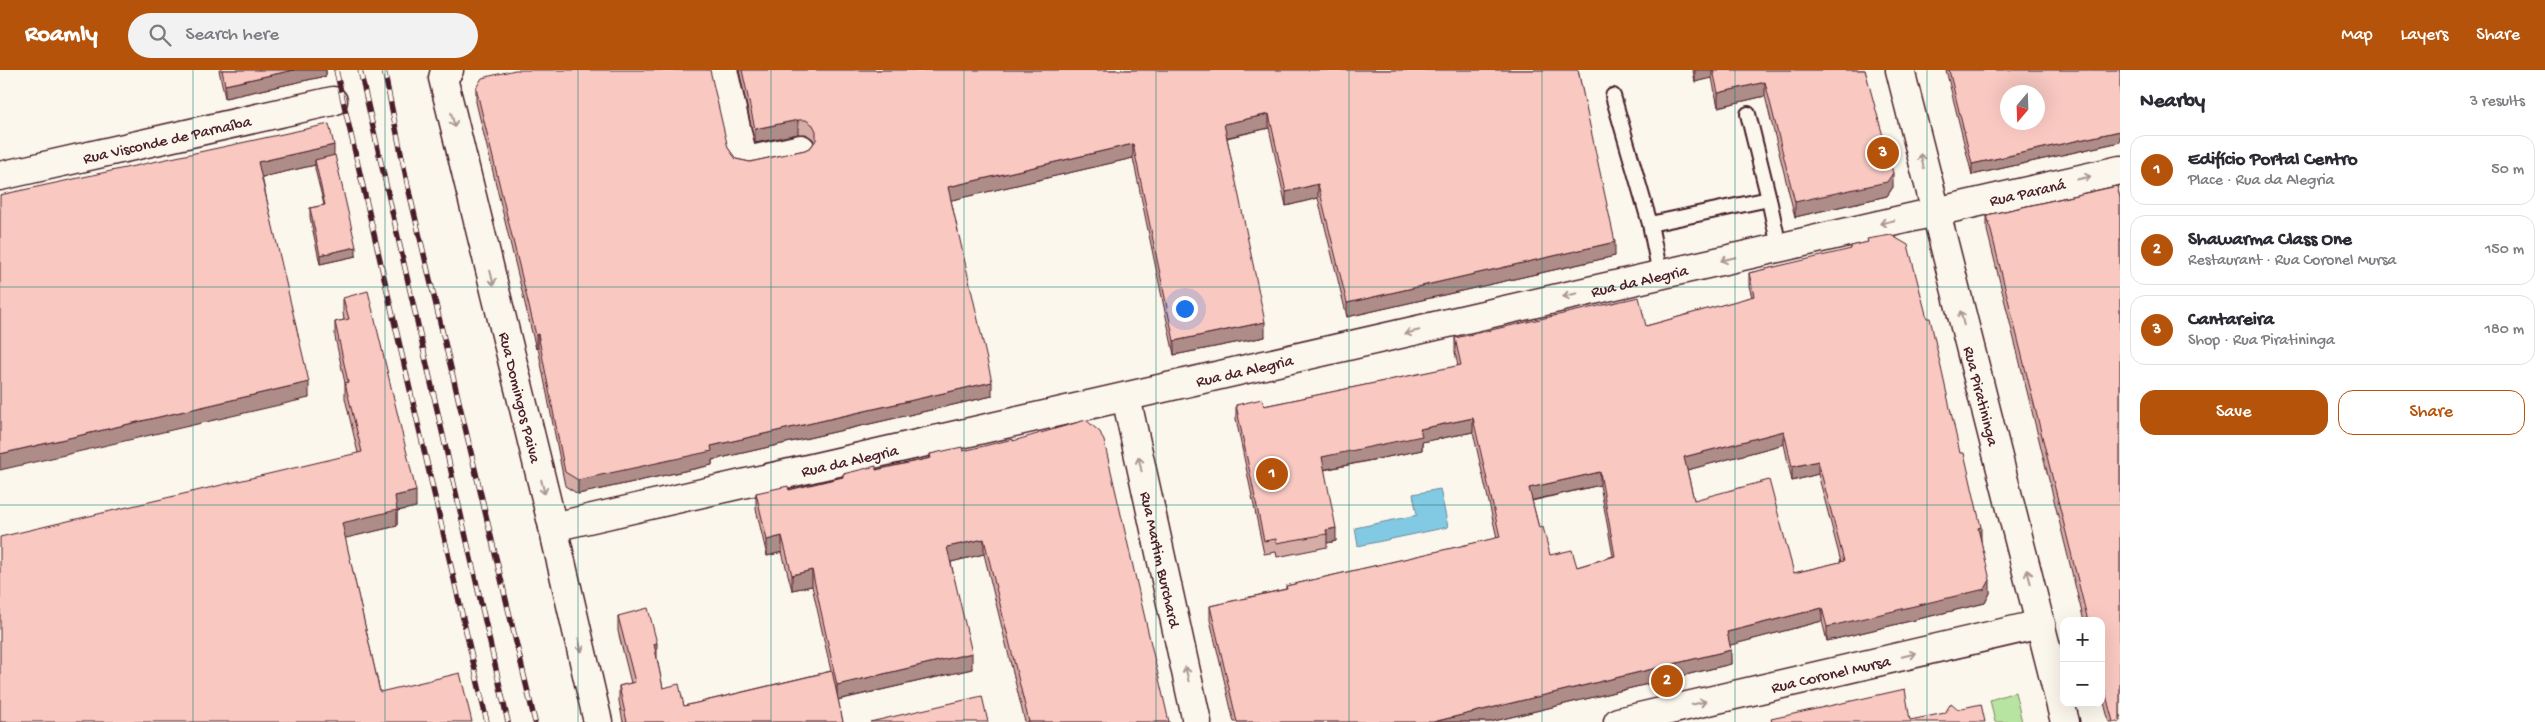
<!DOCTYPE html>
<html lang="en">
<head>
<meta charset="utf-8">
<style>
  :root { --surface:#fff; --page:#f2f2f3; --text:#2b2b33; --muted:#7c7c81; --line:#e1e1e2; --accent:#b45309 }
  body { margin:0; font-family:"Gochi Hand",sans-serif; background:var(--page); color:var(--text) }
  .controls { position:absolute; right:15px; bottom:15px; display:grid; overflow:hidden; border-radius:10px; box-shadow:0 5px 20px #0002 }
  .controls button { width:45px; height:45px; display:grid; place-items:center; padding:0; border:0; border-bottom:1px solid var(--line); background:var(--surface); color:var(--text); font:25px sans-serif }
  .compass { position:absolute; left:2000px; top:15px; width:45px; height:45px; border-radius:50%; background:var(--surface); box-shadow:0 5px 20px #0002; rotate:199deg }
  .you { position:absolute; left:1184px; top:238px; width:18px; height:18px; margin:-12px; border:4px solid #fff; border-radius:50%; background:#1a73e8; box-shadow:0 0 0 8px #1a73e833 }
  .badge { display:grid; place-items:center; width:32px; height:32px; border-radius:50%; background:var(--accent); color:#fff; font-size:16px; font-weight:700 }
  .pin { position:absolute; translate:-50% -50%; border:2px solid #fff; box-shadow:0 1px 5px #0006 }
  .list { margin:0; padding:0; list-style:none }
  h2 { display:flex; justify-content:space-between; align-items:center; height:65px; margin:0; padding:0 20px; font-size:21px }
  h2 small { font-size:16px; font-weight:400; color:var(--muted) }
  .list li { display:grid; grid-template-columns:32px 1fr auto; gap:15px; align-items:center; box-sizing:border-box; height:70px; margin:0 10px 10px; padding:0 10px; border:1px solid var(--line); border-radius:15px }
  .list b { display:block; font-size:19px; white-space:nowrap }
  .list p { margin:0; font-size:16px; white-space:nowrap; color:var(--muted) }
  .list em { font-size:16px; font-style:normal; color:var(--muted) }
  .actions { display:flex; gap:10px; padding:15px 20px }
  .actions a { flex:1; padding:11px 0; border:1px solid var(--accent); border-radius:15px; text-align:center; font-size:18px; color:var(--accent) }
  .actions .main { background:var(--accent); color:#fff }
  .icon { flex:none; width:28px; height:28px; fill:none; stroke:currentColor; stroke-width:2; stroke-linecap:round; stroke-linejoin:round }
  .map { position:relative; flex:none; width:2120px; height:652px; overflow:hidden }
  header { display:flex; align-items:center; gap:30px; box-sizing:border-box; height:70px; padding:0 25px; background:var(--accent); color:#fff }
  header strong { font-size:24px }
  nav { display:flex; gap:28px; margin-inline-start:auto; font-size:18px }
  .search { width:350px; height:45px; background:var(--page); display:flex; align-items:center; gap:12px; box-sizing:border-box; padding:0 18px; border-radius:28px; color:var(--muted); font-size:19px }
  main { display:flex }
  aside { flex:1; background:var(--surface) }
  .map>svg:first-child { display:block }
</style>
</head>
<body>
<header>
<strong>Roamly</strong>
<div class="search"><svg class="icon" aria-label="search" viewBox="0 0 24 24"><circle cx="10" cy="10" r="6"/><path d="M15 15l6 6"/></svg>Search here</div>
<nav><a>Map</a><a>Layers</a><a>Share</a></nav>
</header>
<main>
<div class="map">
<svg width="2120" height="652" viewBox="0 0 2120 652">
  <rect width="100%" height="100%" fill="#fbf7ec"/>
  <filter id="ink" filterUnits="userSpaceOnUse"><feTurbulence type="fractalNoise" baseFrequency=".02" numOctaves="2"/><feDisplacementMap in="SourceGraphic" scale="10" xChannelSelector="R" yChannelSelector="G"/><feConvolveMatrix kernelMatrix="1 2 1 2 8 2 1 2 1" color-interpolation-filters="sRGB"/></filter>
  <g filter="url(#ink)">
    <path fill="#b8e4a1" stroke="#818266" d="M2015,622l7,30h-27l-5,-22z"/>
    <path fill="#82cae3" stroke="#6c8699" d="M1440,419l8,38 -90,19 -3,-18 62,-13 -4,-21z"/>
    <g fill="none" stroke-linecap="round" stroke-linejoin="round">
      <defs>
        <g id="lane">
          <path d="M1613,26l37,128 119,-25 -21,-85"/>
          <path d="M1769,129l10,48"/>
          <path d="M1650,154l10,50"/>
        </g>
        <g id="street">
          <path d="M723,0l20,89 4,2 54,-12"/>
          <path id="s1" d="M0,106l333,-75"/>
          <path id="s2" d="M1126,327l71,325"/>
          <path id="s3" d="M553,457l1567,-357"/>
        </g>
        <g id="secondary">
          <path id="s4" d="M449,0l-4,1 -2,7 110,449 45,195"/>
          <path id="s5" d="M1900,0l165,652"/>
          <path id="s6" d="M1618,652l423,-98"/>
        </g>
      </defs>
      <use href="#lane" stroke="#4a1f2b" stroke-width="18"/>
      <use href="#street" stroke="#4a1f2b" stroke-width="31"/>
      <use href="#secondary" stroke="#4a1f2b" stroke-width="31"/>
      <use href="#lane" stroke="#fbf7ec" stroke-width="14"/>
      <use href="#street" stroke="#fbf7ec" stroke-width="28"/>
      <use href="#secondary" stroke="#fbf7ec" stroke-width="28"/>
      <defs>
        <g id="rail">
          <path d="M336,0l151,652"/>
          <path d="M360,0l148,652"/>
          <path d="M384,0l24,117 127,535"/>
        </g>
      </defs>
      <use href="#rail" stroke="#4a1f2b" stroke-width="5.5"/>
      <use href="#rail" stroke="#fbf7ec" stroke-width="4" stroke-dasharray="11" stroke-linecap="butt"/>
    </g>
    <g fill="#d5aca6" stroke="#4a1f2b" fill-rule="evenodd">
      <path d="M219,0h107v6l-101,22z"/>
      <path d="M739,0h839l37,186 -268,61 -29,-119 -32,8 -17,-78 -42,10 38,199 -91,18 -41,-197 -182,42 41,196 -280,64v5l-134,29 -13,-8 -27,-138 -2,1 -60,-247v-14l252,60 8,11 14,3 55,-12 6,-3 3,-5 -1,-3 -7,-5h-8l-43,9z"/>
      <path d="M1693,0h172l28,117 -6,9 -92,21 -30,-121 -47,11 -6,-29 -17,4z"/>
      <path d="M1946,0h174v72l-148,33z"/>
      <path d="M334,86l22,100 -36,8 -10,-47v-9l14,-3 -9,-36v-4l-53,12 47,221 -309,-203z"/>
      <path d="M2117,116l3,12v524h-11l-8,-31v-70h-17l-97,-391v-15z"/>
      <path d="M1851,176l109,207 21,88 9,52 -5,10 -158,38 -5,-20 -92,24 1,19 -241,58h-256l-24,-102v-14l76,-17v-3l211,-48 -24,-106 -51,10v8l-98,20 12,71 -9,2v4l-50,10 -1,-5 -12,2 -28,-135v-14l28,1 194,-40 -3,-14v-14l191,-12 106,-29 -3,-11v-13l102,-23zM1784,374l8,37 26,-7 23,88 -47,11 -100,-73 -7,-30zM1600,415l13,71 -36,11 -27,-12 -11,-27 -7,-27z"/>
      <path d="M343,228l73,209 -19,4v15l-52,12 35,154 -380,30 358,-269 -13,-55v-15l-10,-46v-15l9,-2 -1,-7z"/>
      <path d="M1013,371l156,281h-144l-41,-168 -33,8 21,107 -134,31 5,22h-220l-4,-21v-15l12,-3 -13,-52v-15l39,43 6,29 21,18 147,-35 -19,-85 -20,4 -10,-38 -15,4 -11,-47v-16l33,-3 54,-13v-3l33,-4 54,-12v-4l33,-3z"/>
    </g>
    <g fill="#ae8c87" stroke="#4a1f2b">
      <path d="M294,0h32v6l-101,22v-13z"/>
      <path d="M1695,0h17v8l-17,4z"/>
      <path d="M1765,12v14l-47,11v-14z"/>
      <path d="M1269,44v14l-45,10v-14z"/>
      <path d="M798,50v14l-43,9v-14z"/>
      <path d="M2120,61v11l-148,33v-11z"/>
      <path d="M1133,74v14l-185,43v-14z"/>
      <path d="M334,75v16l-19,-1v5l-57,13v-16z"/>
      <path d="M1893,103v14l-6,9 -92,21v-15z"/>
      <path d="M1318,114v14l-32,8v-14z"/>
      <path d="M1615,172v14l-268,61v-14z"/>
      <path d="M356,177v9l-36,8v-9z"/>
      <path d="M1265,252v15l-91,18v-14z"/>
      <path d="M538,264v14l-2,1v-14z"/>
      <path d="M309,312v16l-309,72v-16z"/>
      <path d="M992,312v14l-280,64v5l-134,29v-14l133,-34z"/>
      <path d="M1473,348v14l-51,10v8l-100,20v-13l98,-28z"/>
      <path d="M1784,361v13l-100,27v-14z"/>
      <path d="M1818,391v13l-26,7v-14z"/>
      <path d="M1600,402v13l-71,16v-13z"/>
      <path d="M416,421v16l-19,4v15l-55,13v-16l53,-27z"/>
      <path d="M1981,457v14l-3,-13z"/>
      <path d="M1336,458v13l-9,2v-9l-1,-4z"/>
      <path d="M782,466v16l-15,4v-16z"/>
      <path d="M984,469v15l-37,9v-16z"/>
      <path d="M812,500v16l-20,4v-15z"/>
      <path d="M1990,510v13l-5,10 -158,38v-14z"/>
      <path d="M1822,538v13l-95,25v-14z"/>
      <path d="M657,573v16l-3,1v-16z"/>
      <path d="M1731,580v14l-241,58h-57z"/>
      <path d="M972,583v16l-135,31v-15z"/>
    </g>
    <g fill="#f8c8c1" stroke="#4a1f2b" fill-rule="evenodd">
      <path d="M222,0h72l-69,15z"/>
      <path d="M515,0h195l18,78 8,11 14,3 55,-12 6,-3 5,-7v-9l-3,-6 -7,-5h-8l-43,9 -13,-59h836l37,172 -268,61 -29,-119 -32,8 -17,-78 -45,10 41,198 -91,19 -41,-197 -185,43 44,195 -281,64 1,5 -134,29 -13,-8 -27,-138 -2,1 -60,-247 6,-10z"/>
      <path d="M1713,0h152l28,103 -6,9 -92,20 -30,-120 -47,11z"/>
      <path d="M1949,0h171v61l-148,33zM2008,22h30v30h-30z"/>
      <path d="M329,54l5,21 -76,17 51,220 -309,72v-259z"/>
      <path d="M335,85l21,92 -36,8 -10,-47 15,-3 -10,-45z"/>
      <path d="M2117,116l3,12v524h-7l-12,-46v-55h-13l-101,-406z"/>
      <path d="M1891,165l17,10 19,73h3l30,135h4l17,74 -3,1 12,52 -5,9 -158,38 -5,-19 -95,24 4,18 -298,72h-196l-27,-116 77,-17 -1,-3 214,-49 -27,-119 -53,11 2,7 -100,21 14,71 -10,2 1,4 -50,9 -1,-4 -12,2 -28,-136 26,-6 2,7 197,-41 -6,-27 184,-41 7,29 108,-30 -5,-23 102,-24v-3l17,-4 -1,-3zM1784,361l8,36 26,-6 26,100 -50,12 -25,-93 -75,20 -10,-43zM1600,402l15,84 -38,11 -5,-17 -22,5 -7,-28 -4,1 -10,-40z"/>
      <path d="M368,221l48,200 -21,5 2,14 -55,13 38,169 80,-19 12,49h-472v-185l362,-85 -17,-69 3,-1 -13,-60 14,-3 -6,-21z"/>
      <path d="M1086,350l14,12 4,9 65,281h-140l-45,-183 -37,8 25,106 -135,32 -25,-115 -20,5 -10,-39 -15,4 -11,-47 32,-7 1,4 54,-13v-3l33,-8v4l55,-12 -1,-4 32,-7 1,4 50,-12v2z"/>
      <path d="M648,538l9,35 -3,1 9,44 16,-4 5,22 148,-35 11,51h-216l-8,-36 16,-4 -17,-66z"/>
      <path d="M1905,619l5,31 35,-7 6,-10 7,6 23,-5 4,18h-213l-1,-3z"/>
      <path d="M982,626l6,26h-118z"/>
    </g>
    <defs><path id="oneway-shaft" d="M-6 0H5M1.5-3L5.5 0L1.5 3" fill="none" stroke-width="1.6" stroke-linecap="round" stroke-linejoin="round" transform="scale(1.25)"/></defs>
    <g stroke="#ab9695">
      <use href="#oneway-shaft" transform="translate(453 50) rotate(76)"/>
      <use href="#oneway-shaft" transform="translate(1922 91) rotate(-104)"/>
      <use href="#oneway-shaft" transform="translate(2084 108) rotate(-12)"/>
      <use href="#oneway-shaft" transform="translate(1887 152) rotate(167)"/>
      <use href="#oneway-shaft" transform="translate(1728 189) rotate(167)"/>
      <use href="#oneway-shaft" transform="translate(492 208) rotate(76)"/>
      <use href="#oneway-shaft" transform="translate(1570 225) rotate(167)"/>
      <use href="#oneway-shaft" transform="translate(1962 248) rotate(-104)"/>
      <use href="#oneway-shaft" transform="translate(1412 262) rotate(167)"/>
      <use href="#oneway-shaft" transform="translate(1140 394) rotate(-102)"/>
      <use href="#oneway-shaft" transform="translate(543 417) rotate(76)"/>
      <use href="#oneway-shaft" transform="translate(2029 507) rotate(-104)"/>
      <use href="#oneway-shaft" transform="translate(580 575) rotate(77)"/>
      <use href="#oneway-shaft" transform="translate(1909 585) rotate(-13)"/>
      <use href="#oneway-shaft" transform="translate(1187 604) rotate(-102)"/>
      <use href="#oneway-shaft" transform="translate(1699 633) rotate(-13)"/>
    </g>
  </g>
  <path fill="none" stroke="#0f766e" stroke-width="1" stroke-opacity="0.55" d="M193,0v652M385,0v652M578,0v652M771,0v652M964,0v652M1156,0v652M1349,0v652M1542,0v652M1735,0v652M1927,0v652M0,217h2120M0,435h2120"/>
  <g text-anchor="middle" stroke-width="4" stroke-linejoin="round" paint-order="stroke">
    <g font-size="16" fill="#4a1f2b" stroke="#fbf7ec">
      <text dy="6" stroke="none"><textPath href="#s1" startOffset="171">Rua Visconde de Parnaíba</textPath></text>
      <text dy="6" stroke="none"><textPath href="#s3" startOffset="1512">Rua Paraná</textPath></text>
      <text dy="6" stroke="none"><textPath href="#s3" startOffset="1114">Rua da Alegria</textPath></text>
      <text dy="6" stroke="none"><textPath href="#s3" startOffset="709">Rua da Alegria</textPath></text>
      <text dy="6" stroke="none"><textPath href="#s5" startOffset="336">Rua Piratininga</textPath></text>
      <text dy="6" stroke="none"><textPath href="#s4" startOffset="340">Rua Domingos Paiva</textPath></text>
      <text dy="6" stroke="none"><textPath href="#s3" startOffset="304">Rua da Alegria</textPath></text>
      <text dy="6" stroke="none"><textPath href="#s2" startOffset="166">Rua Martim Burchard</textPath></text>
      <text dy="6" stroke="none"><textPath href="#s6" startOffset="218">Rua Coronel Mursa</textPath></text>
    </g>
  </g>
</svg>
<div class="controls">
<button>+</button>
<button>−</button>
</div>
<svg class="compass" viewBox="-18 -18 36 36"><path d="M0-13l5 13h-10z" fill="#e53935"/><path d="M0 13l5-13h-10z" fill="#7c7c81"/></svg>
<div class="you"></div>
<div class="pin badge" style="left:1272px;top:404px">1</div>
<div class="pin badge" style="left:1667px;top:611px">2</div>
<div class="pin badge" style="left:1883px;top:83px">3</div>
</div>
<aside>
<h2>Nearby<small>3 results</small></h2>
<ul class="list">
<li><span class="badge">1</span><div><b>Edifício Portal Centro</b><p>Place · Rua da Alegria</p></div><em>50 m</em></li>
<li><span class="badge">2</span><div><b>Shawarma Class One</b><p>Restaurant · Rua Coronel Mursa</p></div><em>150 m</em></li>
<li><span class="badge">3</span><div><b>Cantareira</b><p>Shop · Rua Piratininga</p></div><em>180 m</em></li>
</ul>
<div class="actions"><a class="main">Save</a><a>Share</a></div>
</aside>
</main>
</body>
</html>
